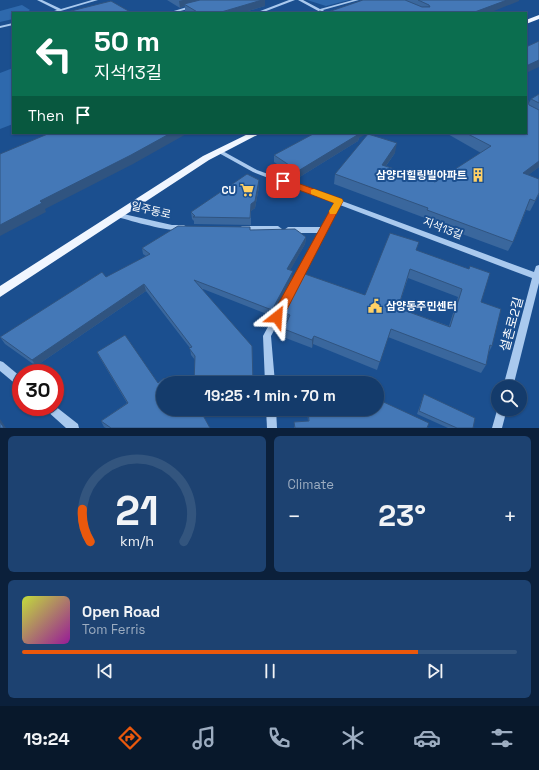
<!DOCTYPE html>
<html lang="en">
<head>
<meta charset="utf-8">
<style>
  :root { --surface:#143b6b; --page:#1d4271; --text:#f1f3f6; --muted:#9dadc1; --line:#33557e; --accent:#ea580c }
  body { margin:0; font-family:"Space Grotesk","Noto Sans KR",sans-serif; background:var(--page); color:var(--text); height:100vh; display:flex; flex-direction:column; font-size:15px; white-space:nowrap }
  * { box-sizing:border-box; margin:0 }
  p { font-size:13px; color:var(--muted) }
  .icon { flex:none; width:22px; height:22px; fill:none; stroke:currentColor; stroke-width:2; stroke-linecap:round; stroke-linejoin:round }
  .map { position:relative; height:428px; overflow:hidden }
  .panel { display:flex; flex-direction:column; gap:8px; padding:8px; background:#0b203b; flex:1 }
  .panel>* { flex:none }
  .hud { position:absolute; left:12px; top:12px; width:515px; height:122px; border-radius:0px; box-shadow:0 1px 3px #0004,0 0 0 1px var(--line); background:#0b6e4f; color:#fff; overflow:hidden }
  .tools { position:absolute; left:491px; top:380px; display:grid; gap:8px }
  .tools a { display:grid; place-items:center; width:36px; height:36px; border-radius:50%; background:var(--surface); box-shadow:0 1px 3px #0004,0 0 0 1px var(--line); font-size:20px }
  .speed { position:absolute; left:12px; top:364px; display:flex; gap:8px; font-size:20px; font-weight:700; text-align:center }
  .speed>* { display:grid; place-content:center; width:52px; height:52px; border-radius:50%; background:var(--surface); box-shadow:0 1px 3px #0004,0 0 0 1px var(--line); line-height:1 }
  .speed .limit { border:6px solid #d22; background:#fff; color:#111 }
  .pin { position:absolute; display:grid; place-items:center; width:34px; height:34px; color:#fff; margin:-17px; border-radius:8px; box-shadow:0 2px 6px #0006 }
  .me { position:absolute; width:44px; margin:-22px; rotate:28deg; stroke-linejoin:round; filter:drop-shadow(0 0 3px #0008) }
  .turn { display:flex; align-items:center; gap:14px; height:84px; padding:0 16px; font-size:18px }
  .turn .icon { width:52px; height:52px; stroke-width:2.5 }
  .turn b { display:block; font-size:28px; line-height:34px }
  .then { display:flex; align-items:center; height:38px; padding:0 16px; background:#0003; gap:8px; font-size:15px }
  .big { font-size:30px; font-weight:800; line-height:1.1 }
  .panel .tile { flex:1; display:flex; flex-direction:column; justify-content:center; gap:6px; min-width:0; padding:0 14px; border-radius:6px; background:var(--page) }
  .panel .dial { align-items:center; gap:0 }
  .dial svg { height:104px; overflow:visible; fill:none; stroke:var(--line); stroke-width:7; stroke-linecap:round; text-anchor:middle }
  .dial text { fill:var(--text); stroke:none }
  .song { display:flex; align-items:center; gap:12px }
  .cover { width:48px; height:48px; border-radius:6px; background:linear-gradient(135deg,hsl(70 70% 55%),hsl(300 70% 35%)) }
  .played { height:4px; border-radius:2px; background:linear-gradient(90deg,var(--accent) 80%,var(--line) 80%) }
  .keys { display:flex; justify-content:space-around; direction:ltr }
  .heat { display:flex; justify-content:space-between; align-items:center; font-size:22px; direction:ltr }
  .panel .tiles { flex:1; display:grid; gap:8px; grid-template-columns:1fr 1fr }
  .tile:last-child { grid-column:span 2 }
  .trip { position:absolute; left:156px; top:376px; width:228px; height:40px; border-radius:20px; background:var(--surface); box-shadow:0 1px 3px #0004,0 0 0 1px var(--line); font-weight:800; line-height:40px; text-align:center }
  .dock { display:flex; height:64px; justify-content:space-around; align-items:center; background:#08182b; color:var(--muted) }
  .dock .icon { width:28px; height:28px }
  .dock .active { color:var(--accent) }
  .dock b { font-size:18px; color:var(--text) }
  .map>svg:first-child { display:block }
</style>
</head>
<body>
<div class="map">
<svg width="539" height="428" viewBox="0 0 539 428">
  <rect width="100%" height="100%" fill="#1b4f8f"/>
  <g fill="#2e69ad">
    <polygon points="307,0 349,0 326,6"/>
    <polygon points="22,5 30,10 26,13 13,13 13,19 0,22 0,11"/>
    <polygon points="13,68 13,124 0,129 0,73"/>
  </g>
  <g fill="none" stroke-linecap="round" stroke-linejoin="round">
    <g fill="#a9c9ee" fill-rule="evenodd">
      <polygon points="37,0 42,0 61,9 92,0 98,0 54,13 48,13 57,10"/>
      <polygon points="289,0 295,0 261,13 255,13"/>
      <polygon points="298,0 303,0 320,9 353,0 359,0 323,10 325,12 324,13 322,13"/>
      <polygon points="194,5 196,6 195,7 173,13 167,13"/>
      <polygon points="13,23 13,25 0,28 0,26"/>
      <polygon points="219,149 257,170 337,199 341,199 342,201 534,272 536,266 539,265 539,283 513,387 503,387 532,278 340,205 271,336 275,383 265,383 263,336 318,233 288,233 284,230 288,227 321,227 334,203 253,172 217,152 216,151 217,150"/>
      <path d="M 117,213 L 119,213 L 172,225 L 184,225 L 188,228 C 180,236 129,220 117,217 L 115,215 Z"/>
      <polygon points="242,226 278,226 282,229 278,232 242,232 238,229"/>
      <polygon points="0,361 3,362 21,377 21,387 18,386 0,371"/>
      <polygon points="55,406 78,424 79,428 66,428 46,410 44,407 55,407"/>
      <polygon points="498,407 498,409 507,409 502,428 492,428"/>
      <polygon points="266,409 276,409 277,428 267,428"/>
    </g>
    <g fill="#f0f6ff" fill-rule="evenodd">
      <polygon points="539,15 539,19 526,24 526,20"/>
      <polygon points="250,133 261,133 209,160 0,297 0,286 203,156"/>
    </g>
  </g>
  <g fill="#3a679d" fill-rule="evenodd">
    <polygon points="167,0 265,0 265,6 241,13 188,13 185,11 185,6 180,8"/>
    <polygon points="363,0 519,0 519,1 325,13"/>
    <polygon points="539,94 539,167 528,175 539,194 530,211 526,210 513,242 508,251 424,220 425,218 334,184 335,174 395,153 386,166 435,182 481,153 446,133 526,133 529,103 531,99"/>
    <polygon points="359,138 358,141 298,178 274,162 274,155"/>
    <polygon points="259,187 255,208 251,211 251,225 194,224 194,221 192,219 191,212"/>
    <polygon points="250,230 306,237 305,244 290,270 292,278 272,316 203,289 195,360 191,355 190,348 146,291 36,366 5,344 0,337 146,256 143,254 142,248"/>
    <path d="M 417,250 L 481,302 L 492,346 L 488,354 L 486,365 L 481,373 L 388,337 L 377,370 L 313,344 L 312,348 L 283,337 L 284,329 L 287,322 L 281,320 L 281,312 L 365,295 ZM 408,278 L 458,297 L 449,326 L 398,308 Z"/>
    <polygon points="97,352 158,383 192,417 192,409 249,409 249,413 203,416 210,428 106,428 104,427 101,421 127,403 100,358"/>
    <polygon points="330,376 350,383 329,383"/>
    <polygon points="424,394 473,428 448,428 417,414"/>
    <polygon points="307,409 377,409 427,428 294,428 294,422 308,421"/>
  </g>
  <g fill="#305480">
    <polygon points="183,0 207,0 184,4 185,6 180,8 179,1"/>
    <polygon points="262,0 265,0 265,6 241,13 218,13"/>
    <polygon points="507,0 519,0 519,1 489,13 472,13"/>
    <polygon points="539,60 539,67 526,73 526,66"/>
    <polygon points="171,133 188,133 133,164 45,209 46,212 0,236 0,225 40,201"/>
    <polygon points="356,133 368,133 359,138 358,141 298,178 298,171"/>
    <polygon points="397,143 395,153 380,174 382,165"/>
    <polygon points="539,161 539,167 518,183 523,173"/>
    <polygon points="259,180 259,187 255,208 251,211 251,225 251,204"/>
    <polygon points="306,237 305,244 287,276 287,269"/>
    <polygon points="293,271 292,278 272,316 272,310"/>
    <polygon points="144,284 146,291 36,366 32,360"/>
    <polygon points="314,336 313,344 312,348 312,340"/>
    <polygon points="0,419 6,428 4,428 0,422"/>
  </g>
  <g fill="#4478b7" stroke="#305480" fill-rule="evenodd">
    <polygon points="200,0 262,0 218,13 199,13 184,4"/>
    <polygon points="363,0 405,0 422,7 430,7 429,5 418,0 507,0 472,13 325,13"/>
    <polygon points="111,1 132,13 63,13"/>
    <polygon points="320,11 324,13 315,13"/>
    <polygon points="539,41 539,60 526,66 526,47"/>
    <polygon points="539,94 539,103 531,99"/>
    <polygon points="528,100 529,105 539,110 539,161 523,173 539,179 539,193 535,201 530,199 513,242 427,210 428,208 335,174 368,134 397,143 382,165 435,182 491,146 466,133 526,133 526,101"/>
    <polygon points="50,133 171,133 131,155 40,201 42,203 0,225 0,154"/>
    <polygon points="315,133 357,133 359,134 298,171 274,155"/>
    <polygon points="247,174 259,180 255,201 251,204 250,218 193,217 195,216 191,212"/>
    <polygon points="178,226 250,227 250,230 295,229 306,237 287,269 293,271 272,310 194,280 252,346 253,383 194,383 195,356 189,348 192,347 144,284 32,360 0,337 102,272 106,277 150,254 142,248"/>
    <path d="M 390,233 L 419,242 L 416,250 L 469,269 L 470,266 L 490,273 L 481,302 L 501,309 L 492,346 L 490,345 L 486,365 L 391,329 L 380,362 L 314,336 L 312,340 L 284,329 L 290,315 L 281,312 L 302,273 L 365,295 ZM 410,269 L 462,289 L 450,327 L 398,308 Z"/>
    <polygon points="125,335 158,383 164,378 167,383 163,383 163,409 186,409 192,417 192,409 218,409 200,410 210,428 111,428 101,421 128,403 97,352"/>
    <polygon points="330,376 349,376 350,383 331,383"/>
    <polygon points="424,394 475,418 473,428 457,428 419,411"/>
    <polygon points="377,399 429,423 427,428 295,428 294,422 309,421 308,409 377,409"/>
    <polygon points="0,422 4,428 0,428"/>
  </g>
  <polygon fill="#ea580c" stroke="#983908" points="280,179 286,179 342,199 343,201 281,321 273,321 271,317 334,203 280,183"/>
  <polygon fill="#f59e0b" points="314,189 342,199 343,201 336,214 330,214 329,211 334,203 311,194 311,190"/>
  <defs>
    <symbol id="building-bare" viewBox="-9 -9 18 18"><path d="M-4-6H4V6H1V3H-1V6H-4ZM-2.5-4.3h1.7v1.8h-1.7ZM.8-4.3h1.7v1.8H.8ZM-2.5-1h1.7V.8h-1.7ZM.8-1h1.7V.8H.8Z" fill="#ffd166" stroke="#1b4f8f" stroke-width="2.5" paint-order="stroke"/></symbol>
    <symbol id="supermarket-bare" viewBox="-9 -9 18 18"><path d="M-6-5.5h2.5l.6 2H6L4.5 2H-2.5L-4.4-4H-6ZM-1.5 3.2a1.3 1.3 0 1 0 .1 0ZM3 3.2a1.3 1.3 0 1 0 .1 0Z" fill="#ffd166" stroke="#1b4f8f" stroke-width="2.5" paint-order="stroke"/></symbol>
    <symbol id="civic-bare" viewBox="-9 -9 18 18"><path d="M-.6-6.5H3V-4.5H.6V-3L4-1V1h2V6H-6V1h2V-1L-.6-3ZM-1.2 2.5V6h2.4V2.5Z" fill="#ffd166" stroke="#1b4f8f" stroke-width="2.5" paint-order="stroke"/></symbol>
  </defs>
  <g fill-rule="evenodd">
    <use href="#building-bare" x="468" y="165" width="20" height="20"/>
    <use href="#supermarket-bare" x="237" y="180" width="20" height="20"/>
    <use href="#civic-bare" x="365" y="296" width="20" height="20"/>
  </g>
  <g text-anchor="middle" stroke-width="4" stroke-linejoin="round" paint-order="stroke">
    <g font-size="11" font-weight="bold" fill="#fff" stroke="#1b4f8f" text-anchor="end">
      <text x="467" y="179">삼양더힐링빌아파트</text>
      <text x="236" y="194">CU</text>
      <text x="386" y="310" text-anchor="start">삼양동주민센터</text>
    </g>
    <g font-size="11" fill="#fff" stroke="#1b4f8f">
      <text transform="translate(151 210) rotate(13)" y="4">일주동로</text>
      <text transform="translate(443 228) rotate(21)" y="4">지석13길</text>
    </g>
    <g font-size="13" fill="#fff" stroke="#1b4f8f">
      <text transform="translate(511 324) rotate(-75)" y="5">설촌로2길</text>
    </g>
  </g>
</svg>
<div class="tools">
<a><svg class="icon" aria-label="search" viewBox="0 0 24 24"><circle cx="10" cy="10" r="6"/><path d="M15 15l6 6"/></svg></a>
</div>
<div class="speed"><div class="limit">30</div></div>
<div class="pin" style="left:283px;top:181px;background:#d93025"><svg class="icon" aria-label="arrive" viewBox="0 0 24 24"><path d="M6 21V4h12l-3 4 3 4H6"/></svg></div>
<svg class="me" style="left:277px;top:317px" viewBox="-20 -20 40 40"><path d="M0-17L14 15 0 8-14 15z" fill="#ea580c" stroke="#fff" stroke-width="4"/></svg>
<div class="trip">19:25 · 1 min · 70 m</div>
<div class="hud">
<div class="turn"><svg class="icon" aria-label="left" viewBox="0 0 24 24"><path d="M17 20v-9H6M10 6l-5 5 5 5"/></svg><div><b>50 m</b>지석13길</div></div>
<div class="then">Then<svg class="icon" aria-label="arrive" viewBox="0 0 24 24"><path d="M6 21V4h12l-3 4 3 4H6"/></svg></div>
</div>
</div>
<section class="panel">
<div class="tiles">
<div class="tile dial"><svg viewBox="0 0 100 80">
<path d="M14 69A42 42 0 1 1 86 69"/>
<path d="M14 69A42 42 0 0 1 8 44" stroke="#ea580c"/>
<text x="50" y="56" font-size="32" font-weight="700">21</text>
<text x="50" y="72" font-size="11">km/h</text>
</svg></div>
<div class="tile"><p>Climate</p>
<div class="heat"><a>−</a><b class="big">23°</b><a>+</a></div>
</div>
<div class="tile">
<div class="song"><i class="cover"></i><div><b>Open Road</b><p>Tom Ferris</p></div></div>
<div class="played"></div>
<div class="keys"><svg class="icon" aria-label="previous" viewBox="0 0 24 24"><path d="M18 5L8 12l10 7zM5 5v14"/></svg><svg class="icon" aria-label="pause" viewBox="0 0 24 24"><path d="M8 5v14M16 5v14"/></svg><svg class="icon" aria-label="next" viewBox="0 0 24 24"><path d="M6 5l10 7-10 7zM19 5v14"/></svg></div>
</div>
</div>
</section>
<nav class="dock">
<b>19:24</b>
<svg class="icon active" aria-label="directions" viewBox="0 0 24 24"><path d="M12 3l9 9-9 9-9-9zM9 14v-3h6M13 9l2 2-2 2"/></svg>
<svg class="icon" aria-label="music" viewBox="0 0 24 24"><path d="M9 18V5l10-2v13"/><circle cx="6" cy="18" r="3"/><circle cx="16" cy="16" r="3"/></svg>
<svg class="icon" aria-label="phone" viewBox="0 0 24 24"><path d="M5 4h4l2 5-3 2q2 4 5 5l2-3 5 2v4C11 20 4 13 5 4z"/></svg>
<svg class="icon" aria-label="climate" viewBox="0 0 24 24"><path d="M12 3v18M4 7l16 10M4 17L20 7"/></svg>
<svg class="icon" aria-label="car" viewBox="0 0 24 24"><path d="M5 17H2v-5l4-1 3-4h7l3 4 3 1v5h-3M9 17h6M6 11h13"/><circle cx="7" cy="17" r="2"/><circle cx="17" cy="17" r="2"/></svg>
<svg class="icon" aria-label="filters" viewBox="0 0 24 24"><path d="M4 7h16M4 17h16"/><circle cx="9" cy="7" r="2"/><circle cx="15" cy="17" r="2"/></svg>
</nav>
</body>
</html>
